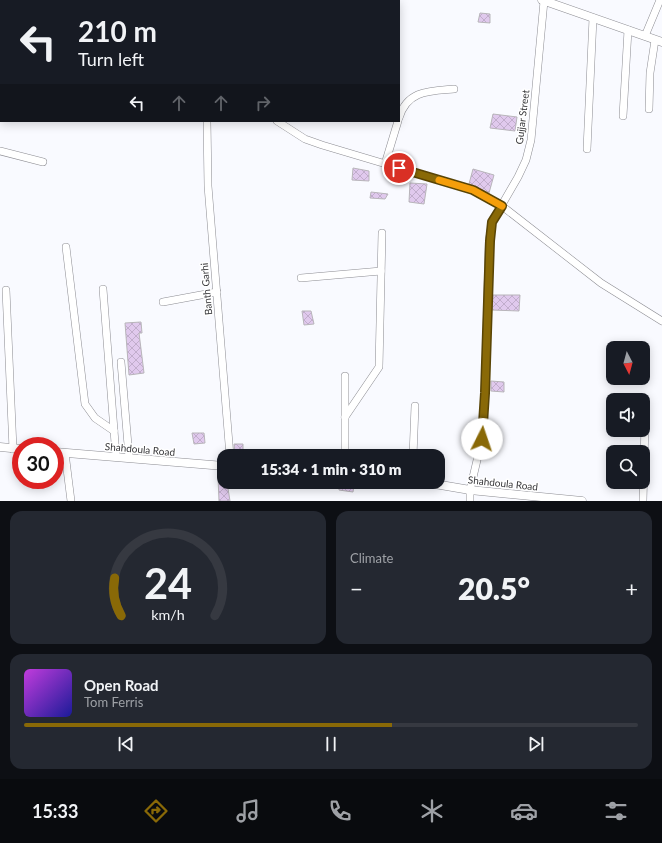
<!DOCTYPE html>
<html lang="en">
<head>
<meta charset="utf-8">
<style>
  :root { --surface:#171b24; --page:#242831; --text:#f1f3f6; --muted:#9ea1a6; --line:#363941; --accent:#896907 }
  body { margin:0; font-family:Lato,sans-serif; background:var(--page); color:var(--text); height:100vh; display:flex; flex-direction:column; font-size:15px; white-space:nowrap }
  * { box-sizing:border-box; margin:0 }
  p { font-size:13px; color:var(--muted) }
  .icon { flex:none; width:22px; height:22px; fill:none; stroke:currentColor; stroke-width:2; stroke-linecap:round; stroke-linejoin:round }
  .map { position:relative; height:501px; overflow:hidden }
  .sheet { display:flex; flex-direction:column; gap:10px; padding:10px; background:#0d0f14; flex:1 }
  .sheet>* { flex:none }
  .guide { position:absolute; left:0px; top:0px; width:400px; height:122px; box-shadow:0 2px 10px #0003; background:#171b24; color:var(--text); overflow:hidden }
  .needle { width:26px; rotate:174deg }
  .controls { position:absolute; left:606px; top:341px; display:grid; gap:8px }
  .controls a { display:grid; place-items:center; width:44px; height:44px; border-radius:8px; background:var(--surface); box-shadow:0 2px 10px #0003; font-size:20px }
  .speed { position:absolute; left:12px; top:437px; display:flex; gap:8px; font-size:20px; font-weight:700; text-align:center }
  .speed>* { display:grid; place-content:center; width:52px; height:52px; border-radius:50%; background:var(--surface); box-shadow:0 2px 10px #0003; line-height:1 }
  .speed .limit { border:6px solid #d22; background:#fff; color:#111 }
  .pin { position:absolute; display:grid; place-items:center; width:34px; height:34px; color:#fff; margin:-17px; border:2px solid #fff; border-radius:50%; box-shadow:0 1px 4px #0007 }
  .me { position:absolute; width:44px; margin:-22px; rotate:4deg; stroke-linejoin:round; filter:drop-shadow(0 0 3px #0008) }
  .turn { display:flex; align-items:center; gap:14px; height:84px; padding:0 12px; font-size:18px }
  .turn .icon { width:52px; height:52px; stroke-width:2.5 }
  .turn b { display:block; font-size:28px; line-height:34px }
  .lanes { display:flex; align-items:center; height:38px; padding:0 12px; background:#0003; justify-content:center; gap:20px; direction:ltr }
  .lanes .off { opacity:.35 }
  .big { font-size:30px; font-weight:800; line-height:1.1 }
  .sheet .tile { flex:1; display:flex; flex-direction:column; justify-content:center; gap:6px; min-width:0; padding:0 14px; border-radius:12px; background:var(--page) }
  .sheet .dial { align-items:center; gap:0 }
  .dial svg { height:104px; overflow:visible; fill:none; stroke:var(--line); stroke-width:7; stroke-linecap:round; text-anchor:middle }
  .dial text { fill:var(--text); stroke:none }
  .song { display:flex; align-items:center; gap:12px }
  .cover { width:48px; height:48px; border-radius:6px; background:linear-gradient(135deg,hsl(290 70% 55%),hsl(240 70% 35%)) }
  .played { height:4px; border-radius:2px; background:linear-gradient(90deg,var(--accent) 60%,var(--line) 60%) }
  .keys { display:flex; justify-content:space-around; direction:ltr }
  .heat { display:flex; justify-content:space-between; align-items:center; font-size:22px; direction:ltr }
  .sheet .tiles { flex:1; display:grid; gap:10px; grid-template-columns:1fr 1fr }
  .tile:last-child { grid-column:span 2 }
  .trip { position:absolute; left:217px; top:449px; width:228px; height:40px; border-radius:12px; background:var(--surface); box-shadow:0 2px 10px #0003; font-weight:800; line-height:40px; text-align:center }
  .tab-bar { display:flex; height:64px; justify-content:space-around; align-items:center; background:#090b0e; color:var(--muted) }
  .tab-bar .icon { width:28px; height:28px }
  .tab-bar .on { color:var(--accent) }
  .tab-bar b { font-size:18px; color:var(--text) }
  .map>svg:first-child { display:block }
</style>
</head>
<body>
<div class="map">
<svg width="662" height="501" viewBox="0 0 662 501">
  <defs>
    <pattern id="building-cross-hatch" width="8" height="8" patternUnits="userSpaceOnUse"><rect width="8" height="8" fill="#e0c9ed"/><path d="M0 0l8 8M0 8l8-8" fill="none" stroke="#c1adcc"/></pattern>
  </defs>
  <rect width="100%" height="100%" fill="#f9faff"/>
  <g fill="url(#building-cross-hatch)" stroke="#b8b5ba">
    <polygon points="480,13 490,14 490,23 478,22"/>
    <polygon points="493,114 517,117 515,131 490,128"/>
    <polygon points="353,168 369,171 369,181 352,180"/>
    <polygon points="473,169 494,175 489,193 469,184"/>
    <polygon points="410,183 427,184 424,204 409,202"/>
    <polygon points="371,192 388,194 385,199 370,198"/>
    <polygon points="493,295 520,295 519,311 492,310"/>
    <polygon points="302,311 311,311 314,324 304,325"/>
    <polygon points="141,322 142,333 139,333 144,373 129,375 125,323"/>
    <polygon points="491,381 504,382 504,392 491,391"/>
    <polygon points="192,433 204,433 205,443 194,444"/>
    <polygon points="234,444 243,444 243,456 235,456"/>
    <polygon points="218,477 224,477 224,482 227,482 230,501 219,501"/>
    <polygon points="339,484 354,485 353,492 339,490"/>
  </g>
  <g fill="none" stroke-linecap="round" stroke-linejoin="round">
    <defs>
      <g id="minor">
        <polyline points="12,0 14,1"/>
        <polyline points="273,0 273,1"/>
        <polyline points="57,1 57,0"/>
        <polyline points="91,1 91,0"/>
        <polyline points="218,1 218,0"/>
        <polyline points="342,1 342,0"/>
        <polyline points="0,36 1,36"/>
        <polyline points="645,36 660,0"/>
        <polyline points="0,90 1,90"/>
        <polyline points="649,109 650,73 655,40"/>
        <polyline points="623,116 628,30"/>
        <path d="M 399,118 C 407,90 430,91 454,89"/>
        <polyline points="207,121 208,186 230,456"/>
        <polyline points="277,121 305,139 322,145 473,190 502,206 601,283 662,321"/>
        <polyline points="587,149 593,18"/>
        <polyline points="0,151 43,162"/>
        <polyline points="385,164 398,121"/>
        <polyline points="66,247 85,404 95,418 114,431"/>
        <polyline points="301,278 381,271"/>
        <polyline points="103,289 116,456"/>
        <polyline points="6,290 13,449"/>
        <polyline points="163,302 217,292"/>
        <polyline points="121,362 129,457"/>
        <polyline points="345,417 379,367 382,233"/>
        <polyline points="65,453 71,501"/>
        <polyline points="345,456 345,376"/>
        <polyline points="413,456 415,406"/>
        <polyline points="470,501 470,490 482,439 485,393 489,241 492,222 518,177 526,160 531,140 544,1"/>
        <polyline points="643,501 645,422"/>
      </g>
      <g id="tertiary">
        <polyline points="542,0 662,42"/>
        <polyline points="0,447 21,449"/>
        <polyline points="55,452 224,466"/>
        <polyline points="423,482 470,490 582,501"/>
      </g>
    </defs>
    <use href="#minor" stroke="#8c8c92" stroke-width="8"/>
    <use href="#tertiary" stroke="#8c8c92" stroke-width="9"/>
    <use href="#minor" stroke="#fff" stroke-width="7"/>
    <use href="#tertiary" stroke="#fff" stroke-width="8"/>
  </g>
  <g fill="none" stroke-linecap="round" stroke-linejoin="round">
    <defs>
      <polyline id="route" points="399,168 473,190 502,206 492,222 490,241 485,393 482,439"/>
    </defs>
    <use href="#route" stroke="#594405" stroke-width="10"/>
    <use href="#route" stroke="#896907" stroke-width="7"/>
    <polyline stroke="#f59e0b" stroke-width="7" points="439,180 473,190 502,206"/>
  </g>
  <g text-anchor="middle" stroke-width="3" stroke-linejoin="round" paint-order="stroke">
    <g font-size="10" fill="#353538" stroke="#fff">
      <text transform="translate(522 117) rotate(-83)" y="4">Gujjar Street</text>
      <text transform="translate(206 289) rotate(-95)" y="4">Banth Garhi</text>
      <text transform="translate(140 449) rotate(5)" y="4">Shahdoula Road</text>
      <text transform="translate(503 483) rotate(6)" y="4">Shahdoula Road</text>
    </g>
  </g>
</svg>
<div class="controls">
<a><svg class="needle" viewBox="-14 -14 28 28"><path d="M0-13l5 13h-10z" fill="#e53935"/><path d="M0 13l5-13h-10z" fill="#9ea1a6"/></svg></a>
<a><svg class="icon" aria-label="sound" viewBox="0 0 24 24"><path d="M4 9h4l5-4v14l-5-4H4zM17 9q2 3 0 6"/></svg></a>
<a><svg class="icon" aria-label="search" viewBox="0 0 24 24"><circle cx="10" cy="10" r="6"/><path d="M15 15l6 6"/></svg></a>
</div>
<div class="speed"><div class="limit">30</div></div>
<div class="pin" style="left:399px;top:168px;background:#d93025"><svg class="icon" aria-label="arrive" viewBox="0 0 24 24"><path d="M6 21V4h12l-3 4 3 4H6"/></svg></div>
<svg class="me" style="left:482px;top:439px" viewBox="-20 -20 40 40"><circle r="19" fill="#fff"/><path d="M0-13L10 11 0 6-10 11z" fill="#896907"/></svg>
<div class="trip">15:34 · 1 min · 310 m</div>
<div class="guide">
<div class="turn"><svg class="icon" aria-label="left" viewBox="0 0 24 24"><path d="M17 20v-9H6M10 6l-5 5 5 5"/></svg><div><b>210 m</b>Turn left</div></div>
<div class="lanes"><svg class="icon" aria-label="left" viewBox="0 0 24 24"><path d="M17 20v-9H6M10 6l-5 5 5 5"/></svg><svg class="icon off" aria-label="ahead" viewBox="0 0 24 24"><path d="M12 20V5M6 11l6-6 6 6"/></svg><svg class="icon off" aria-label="ahead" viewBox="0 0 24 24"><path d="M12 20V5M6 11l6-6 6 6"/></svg><svg class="icon off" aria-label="right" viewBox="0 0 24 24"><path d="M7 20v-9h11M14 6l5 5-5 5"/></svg></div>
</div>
</div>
<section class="sheet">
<div class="tiles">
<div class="tile dial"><svg viewBox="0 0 100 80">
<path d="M14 69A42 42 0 1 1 86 69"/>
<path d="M14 69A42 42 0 0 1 9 40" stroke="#896907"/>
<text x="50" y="56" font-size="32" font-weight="700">24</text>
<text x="50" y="72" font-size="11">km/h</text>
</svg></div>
<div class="tile"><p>Climate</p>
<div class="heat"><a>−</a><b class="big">20.5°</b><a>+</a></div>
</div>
<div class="tile">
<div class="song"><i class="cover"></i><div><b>Open Road</b><p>Tom Ferris</p></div></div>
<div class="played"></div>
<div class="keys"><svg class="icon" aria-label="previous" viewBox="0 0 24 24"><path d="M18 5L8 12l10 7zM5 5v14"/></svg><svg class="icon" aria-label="pause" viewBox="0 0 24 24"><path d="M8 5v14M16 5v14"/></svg><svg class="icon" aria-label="next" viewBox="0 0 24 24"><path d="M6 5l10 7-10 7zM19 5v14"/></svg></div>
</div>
</div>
</section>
<nav class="tab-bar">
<b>15:33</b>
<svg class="icon on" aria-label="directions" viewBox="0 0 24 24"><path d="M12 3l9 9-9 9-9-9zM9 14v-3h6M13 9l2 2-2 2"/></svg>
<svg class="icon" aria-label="music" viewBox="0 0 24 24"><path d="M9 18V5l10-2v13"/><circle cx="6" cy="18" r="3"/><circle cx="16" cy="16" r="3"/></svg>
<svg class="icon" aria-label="phone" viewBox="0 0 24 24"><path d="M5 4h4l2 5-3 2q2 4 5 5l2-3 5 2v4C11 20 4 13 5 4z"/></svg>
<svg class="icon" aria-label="climate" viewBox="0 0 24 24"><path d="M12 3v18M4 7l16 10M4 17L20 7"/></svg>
<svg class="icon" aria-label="car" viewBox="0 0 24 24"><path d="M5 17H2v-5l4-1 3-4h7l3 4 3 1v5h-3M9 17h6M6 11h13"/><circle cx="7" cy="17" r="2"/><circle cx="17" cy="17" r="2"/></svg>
<svg class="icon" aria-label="filters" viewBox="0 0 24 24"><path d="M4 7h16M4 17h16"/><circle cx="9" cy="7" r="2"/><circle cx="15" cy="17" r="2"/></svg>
</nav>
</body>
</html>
